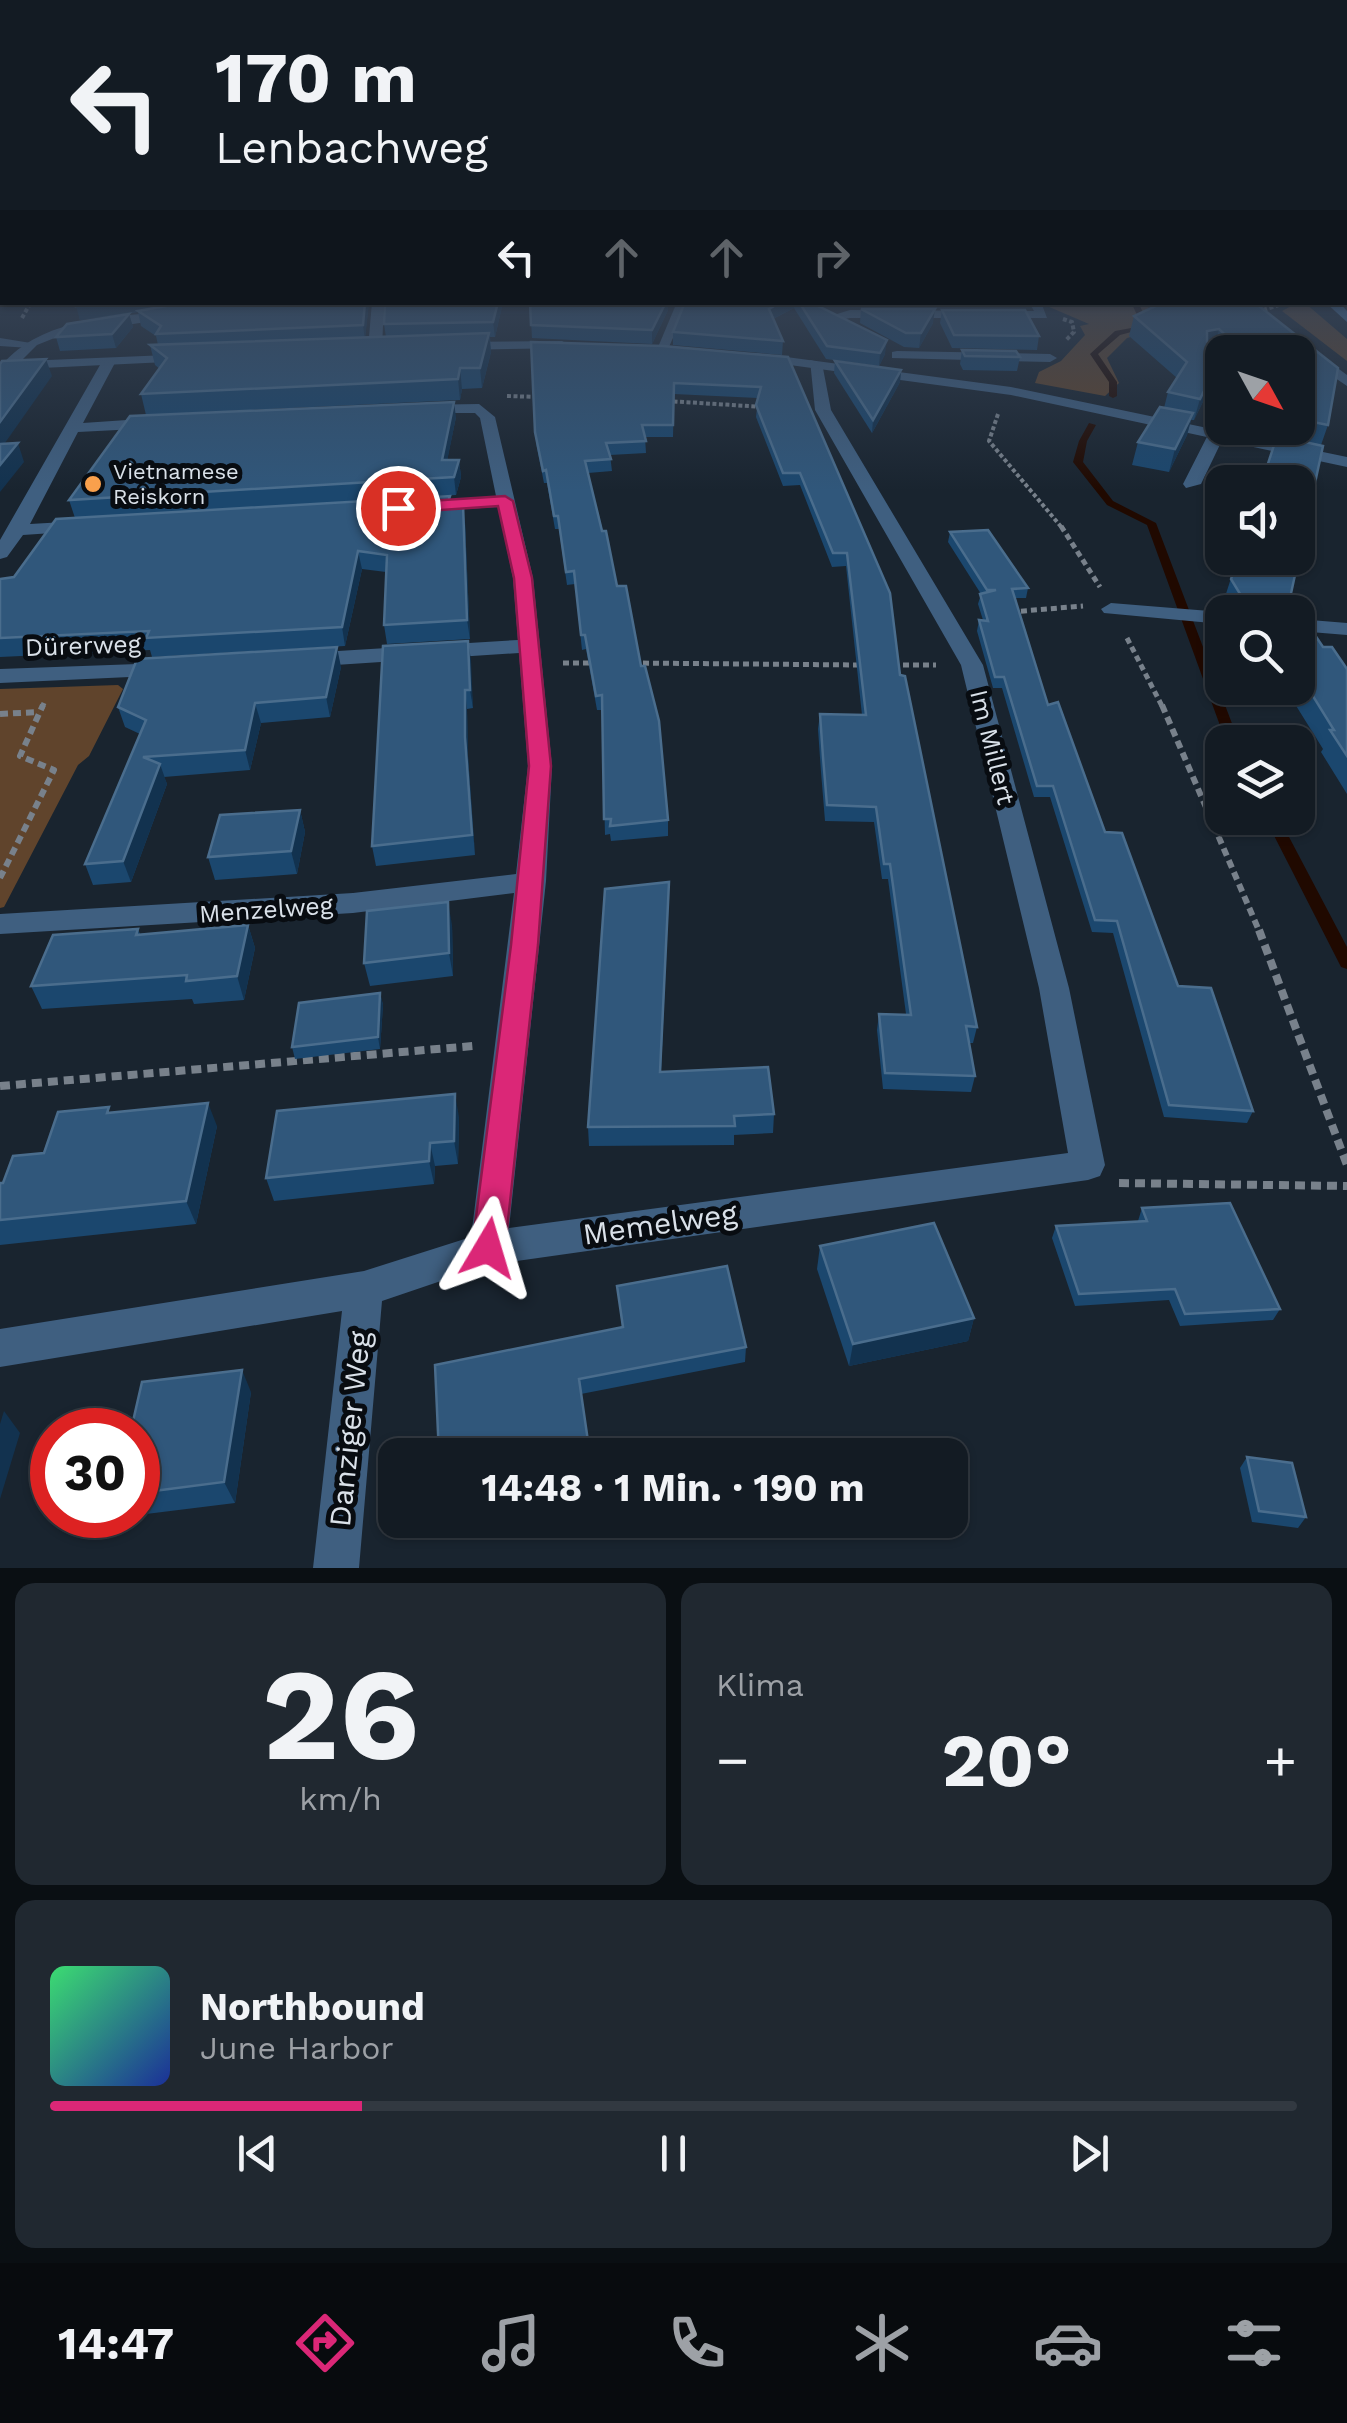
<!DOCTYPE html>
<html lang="de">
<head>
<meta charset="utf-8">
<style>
  :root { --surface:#131b23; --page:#202830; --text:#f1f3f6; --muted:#9da1a6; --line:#323941; --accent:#db2777 }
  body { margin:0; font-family:"Work Sans",sans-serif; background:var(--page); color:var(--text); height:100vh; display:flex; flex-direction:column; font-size:38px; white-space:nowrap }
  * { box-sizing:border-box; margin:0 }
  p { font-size:32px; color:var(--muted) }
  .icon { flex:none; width:55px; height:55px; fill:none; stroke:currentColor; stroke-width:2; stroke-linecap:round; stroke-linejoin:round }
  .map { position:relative; height:1568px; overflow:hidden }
  .drawer { display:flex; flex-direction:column; gap:15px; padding:15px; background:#0a0f13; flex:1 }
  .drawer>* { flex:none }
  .guide { position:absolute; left:0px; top:0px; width:1348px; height:305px; box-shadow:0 2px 8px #0004,0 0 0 2px var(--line); background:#131b23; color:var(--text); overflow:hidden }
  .needle { width:65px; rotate:130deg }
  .buttons { position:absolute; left:1205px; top:335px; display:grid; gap:20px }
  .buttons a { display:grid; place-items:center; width:110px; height:110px; border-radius:20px; background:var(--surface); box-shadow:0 2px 8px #0004,0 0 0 2px var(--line); font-size:50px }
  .speed { position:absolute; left:30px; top:1408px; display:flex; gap:20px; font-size:50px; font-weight:700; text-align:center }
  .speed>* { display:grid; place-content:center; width:130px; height:130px; border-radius:50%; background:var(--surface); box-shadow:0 2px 8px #0004,0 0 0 2px var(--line); line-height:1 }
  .speed .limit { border:15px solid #d22; background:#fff; color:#111 }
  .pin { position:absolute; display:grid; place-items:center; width:85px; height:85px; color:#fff; margin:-42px; border:5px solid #fff; border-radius:50%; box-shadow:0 2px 10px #0007 }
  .me { position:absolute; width:110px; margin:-55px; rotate:7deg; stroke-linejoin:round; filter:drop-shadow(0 0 8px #0008) }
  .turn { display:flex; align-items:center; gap:35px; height:210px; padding:0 50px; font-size:45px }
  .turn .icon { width:130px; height:130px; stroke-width:2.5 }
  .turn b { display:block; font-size:70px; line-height:85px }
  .lanes { display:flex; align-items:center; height:95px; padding:0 50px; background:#0003; justify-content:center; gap:50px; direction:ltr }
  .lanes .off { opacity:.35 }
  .big { font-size:75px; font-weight:700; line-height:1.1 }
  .drawer .tile { flex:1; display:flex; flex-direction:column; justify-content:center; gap:15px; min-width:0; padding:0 35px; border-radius:20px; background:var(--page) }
  .drawer .dial { align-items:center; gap:0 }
  .dial b { font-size:130px; line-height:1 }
  .song { display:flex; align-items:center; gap:30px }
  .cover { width:120px; height:120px; border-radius:15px; background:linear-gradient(135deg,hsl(140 70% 55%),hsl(230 70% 35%)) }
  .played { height:10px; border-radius:5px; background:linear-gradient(90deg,var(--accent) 25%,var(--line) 25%) }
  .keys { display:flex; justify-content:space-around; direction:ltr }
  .heat { display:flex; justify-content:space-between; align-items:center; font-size:55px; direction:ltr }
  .drawer .tiles { flex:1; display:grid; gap:15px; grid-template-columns:1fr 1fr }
  .tile:last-child { grid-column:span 2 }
  .trip { position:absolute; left:378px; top:1438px; width:590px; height:100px; border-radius:20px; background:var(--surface); box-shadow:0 2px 8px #0004,0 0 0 2px var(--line); font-weight:700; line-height:100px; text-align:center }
  .menu { display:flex; height:160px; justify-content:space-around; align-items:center; background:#080b0e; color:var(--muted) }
  .menu .icon { width:70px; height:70px }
  .menu .current { color:var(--accent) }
  .menu b { font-size:45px; color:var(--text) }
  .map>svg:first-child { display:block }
</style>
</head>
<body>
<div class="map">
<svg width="1347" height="1568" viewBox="0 0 1347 1568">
  <rect width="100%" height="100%" fill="#19242f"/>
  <g fill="#60442c">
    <polygon points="1040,303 1154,303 1147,309 1153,331 1127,338 1107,358 1119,383 1105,396 1035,383 1039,372 1061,361 1085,335 1080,326 1089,324"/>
    <polygon points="1297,303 1305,303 1347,339 1347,361 1282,311"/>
    <polygon points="118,685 123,689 89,756 78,765 4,907 0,908 0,689"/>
  </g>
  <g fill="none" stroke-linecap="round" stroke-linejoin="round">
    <g fill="#200900" fill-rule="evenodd">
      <polygon points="1131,302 1138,302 1150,327 1120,335 1098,354 1117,382 1117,396 1113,398 1109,396 1109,382 1090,354 1115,331 1142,326"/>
      <polygon points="1089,423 1096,425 1087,441 1083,462 1113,501 1156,523 1239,742 1226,742 1147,525 1107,505 1073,462 1079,441"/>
      <polygon points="1265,818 1279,818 1347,947 1347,969 1341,967 1339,963"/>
    </g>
    <g stroke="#78818b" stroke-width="4" stroke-dasharray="4 2.5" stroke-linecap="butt">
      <polyline points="1257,312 1288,302"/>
      <polyline points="22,318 31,302"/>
      <polyline points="1063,319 1072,322 1074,332 1065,341"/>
      <polyline points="507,396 539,397"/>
      <polyline points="667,401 764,407"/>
      <polyline points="998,414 989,441 1063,529"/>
    </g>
    <g stroke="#78818b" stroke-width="5" stroke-dasharray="6 4" stroke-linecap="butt">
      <polyline points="1061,526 1100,587"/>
      <polyline points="1011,612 1083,606"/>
      <polyline points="1127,638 1163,708"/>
      <polyline points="563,663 596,663"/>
      <polyline points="633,663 861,665"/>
      <polyline points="893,665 936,665"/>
      <polyline points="42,708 44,703"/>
    </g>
    <g stroke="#78818b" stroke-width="6" stroke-dasharray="8 5" stroke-linecap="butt">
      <polyline points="1162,705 1260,933"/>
      <polyline points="0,714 39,712"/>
      <polyline points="0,878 54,770 20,756 43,705"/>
    </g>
    <g stroke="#78818b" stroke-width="8" stroke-dasharray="10 6" stroke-linecap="butt">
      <polyline points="1259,930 1347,1165"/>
      <polyline points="0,1086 473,1046"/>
      <polyline points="1119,1183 1347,1186"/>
    </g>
    <g fill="#3f5f80" fill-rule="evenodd">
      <polygon points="0,338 37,344 30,348 0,346"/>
      <polygon points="1111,603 1222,612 1225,612 1222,624 1104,613 1101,609"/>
      <polygon points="1298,619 1347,623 1347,635 1298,631"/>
    </g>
    <g fill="#3f5f80" fill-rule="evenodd">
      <polygon points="372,302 384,302 382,349 375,353 368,349"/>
      <polygon points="677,302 689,302 668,349 656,352"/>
      <polygon points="1029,302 1041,302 1047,318 850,318 830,322 824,318 850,310 1034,311"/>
      <path d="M 173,310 L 178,311 L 178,317 L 62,335 L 37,345 L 13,369 L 1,366 C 44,316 111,319 173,310 Z"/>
      <polygon points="897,351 1050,354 1057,358 1050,362 892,358 892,352"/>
      <polygon points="1306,352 1316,352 1347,375 1347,386 1306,358"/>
      <polygon points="104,358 116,361 83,423 156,418 164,423 156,428 78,432 30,524 82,521 91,526 82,531 23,535 7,557 0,559 0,540"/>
      <polygon points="810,360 822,363 831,410 983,665 1069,988 1105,1165 1100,1176 1088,1180 488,1265 382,1301 359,1568 313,1568 342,1311 0,1367 0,1329 364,1271 471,1237 514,893 353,913 0,934 0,914 353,893 516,874 528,766 519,653 305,667 294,660 305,653 518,640 513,578 498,507 417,512 408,507 417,502 496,496 480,418 475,413 421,413 416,411 416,405 479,404 495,417 533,578 552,766 546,881 509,1228 1068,1153 1039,988 961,665 815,410"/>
      <polygon points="1222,418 1222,428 1228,428 1201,484 1186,488 1183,484 1214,423"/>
      <polygon points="165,663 173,665 176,670 173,675 0,683 0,669"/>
    </g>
    <g fill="#3f5f80" fill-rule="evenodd">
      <polygon points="562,341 569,345 567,348 457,350 450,346 457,342"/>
      <polygon points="757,353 1011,387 1347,457 1347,467 1011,395 752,360 752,354"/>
      <polygon points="192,354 194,357 187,361 0,370 0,362"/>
    </g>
    <polygon fill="#4c80b6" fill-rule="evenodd" points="1325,302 1339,302 1347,311 1347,322"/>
  </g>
  <g fill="#1b476e">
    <polygon points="76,302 369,302 365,337 386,337 384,324 503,302 495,337 490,337 491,352 482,388 462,389 460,400 146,415 141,394 160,369 155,365 150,345 158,345 156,336 141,326 138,312 80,320"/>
    <polygon points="530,302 668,310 652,344 532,338"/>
    <polygon points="772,302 810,302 885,354 879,366 826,359 794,308 773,319 783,341 782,355 673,345 673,332"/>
    <polygon points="811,302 1013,302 1013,307 834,307"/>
    <polygon points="1195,302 1254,302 1338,368 1328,425 1321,445 1290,598 1323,647 1347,669 1347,794 1321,752 1323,749 1285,688 1298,688 1298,612 1232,612 1224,600 1279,428 1298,428 1298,352 1222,352 1222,367 1220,377 1215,377 1194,420 1191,420 1187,435 1169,472 1132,465 1138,442 1164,408 1168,392 1177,378 1129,336 1134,316 1195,304"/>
    <polygon points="861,309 933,323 919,348 904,347 860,323"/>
    <polygon points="942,310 1039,336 1037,350 952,348 940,323"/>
    <polygon points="129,314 133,327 116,348 60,351 56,337"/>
    <polygon points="531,342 788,357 900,675 977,1027 973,1043 969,1043 975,1076 971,1092 883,1089 877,1030 879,1014 906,1014 888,879 882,879 874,822 825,821 821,772 818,729 820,714 862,715 846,566 832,567 800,485 783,486 756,417 758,398 674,394 673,437 645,437 646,453 610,455 612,471 588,473 617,586 668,820 668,836 611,841 610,834 605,835 602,710 597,710 586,649 582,650 575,584 567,585 559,529 555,529 547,483 544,483 536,443"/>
    <polygon points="962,350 1020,357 1017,371 963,370 960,364"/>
    <polygon points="835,361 901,370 900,382 872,433 834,373"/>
    <polygon points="456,417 447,460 459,460 461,477 456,495 75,518 69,500"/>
    <polygon points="450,496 451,505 465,522 470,639 387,644 384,625 386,572 362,569 345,646 152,657 150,650 0,657 0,579"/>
    <polygon points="950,532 1028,588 1026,598 1015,598 1048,705 1105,832 1178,986 1253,1111 1247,1123 1164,1117 1113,933 1092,932 1050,797 1034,797 1002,688 993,688 977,631 979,620 983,620 978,604 981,594 948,542"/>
    <polygon points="468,641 473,708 467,709 468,756 475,855 376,866 372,846"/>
    <polygon points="341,667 330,717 261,723 250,770 164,777 167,784 131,882 93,885 85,864 140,734 125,727 118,707"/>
    <polygon points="300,810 305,832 297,874 215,880 208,857"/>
    <polygon points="669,882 661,1072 774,1114 773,1133 734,1135 734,1145 589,1146 588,1127"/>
    <polygon points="248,925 255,948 244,1000 194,1004 192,999 42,1009 31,986 138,929 140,934"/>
    <polygon points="452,925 453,976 370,986 364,963"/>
    <polygon points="380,993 383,1005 380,1049 295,1059 292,1047"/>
    <polygon points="112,1113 217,1126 196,1224 0,1245 0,1183 3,1183 44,1153"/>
    <polygon points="459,1117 458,1164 435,1166 434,1184 274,1201 266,1178"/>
    <polygon points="1142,1208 1280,1309 1273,1320 1180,1326 1169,1300 1075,1306 1052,1238 1056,1226 1138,1221"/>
    <polygon points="820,1246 974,1318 968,1341 849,1366 817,1269"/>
    <polygon points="617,1286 746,1347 745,1362 581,1394 439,1455 622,1327"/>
    <polygon points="251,1392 235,1503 130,1516 129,1515 138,1515 138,1430"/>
    <polygon points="1247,1457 1306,1517 1298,1528 1252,1522 1240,1468"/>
  </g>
  <g fill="#12324f">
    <polygon points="0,271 2,271 2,287 0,288"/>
    <polygon points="97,302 197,302 80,320 76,306"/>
    <polygon points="365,302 369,302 365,340 363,325"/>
    <polygon points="498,302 503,302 495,337 493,322"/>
    <polygon points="666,302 668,302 668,310 652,344 652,330"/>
    <polygon points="781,302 794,302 794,308 768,321 769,309"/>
    <polygon points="935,309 933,323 919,348 921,333"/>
    <polygon points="129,314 133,327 116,348 112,334"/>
    <polygon points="1219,329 1214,349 1201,350 1207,331"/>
    <polygon points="489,333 491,352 482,388 480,368"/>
    <polygon points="887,340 885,354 879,366 880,353"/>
    <polygon points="1221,356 1215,377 1194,420 1200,399"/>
    <polygon points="46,359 52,376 0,450 0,422"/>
    <polygon points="460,368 462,389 460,400 458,379"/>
    <polygon points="901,370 900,382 872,433 873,420"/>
    <polygon points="454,402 456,417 444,477 442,460"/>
    <polygon points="1193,413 1187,435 1169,472 1175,449"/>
    <polygon points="18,443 24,462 0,492 0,465"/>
    <polygon points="459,460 461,477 456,495 454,477"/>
    <polygon points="463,504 465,522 470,639 467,620"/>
    <polygon points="358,551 362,569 345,646 342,627"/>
    <polygon points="468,641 471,660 473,708 470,690"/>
    <polygon points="337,647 341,667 330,717 326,697"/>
    <polygon points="465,690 467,709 468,756 475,855 465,737"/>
    <polygon points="255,703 261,723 250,770 245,750"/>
    <polygon points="160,764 167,784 131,882 123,861"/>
    <polygon points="300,810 305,832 297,874 291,851"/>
    <polygon points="669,882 669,900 660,1091 660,1072"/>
    <polygon points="448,902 452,925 453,976 449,953"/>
    <polygon points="248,925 255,948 244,1000 237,976"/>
    <polygon points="380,993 383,1005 380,1049 378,1037"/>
    <polygon points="455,1094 459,1117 458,1164 454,1141"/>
    <polygon points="208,1103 217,1126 196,1224 186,1201"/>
    <polygon points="430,1143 435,1166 434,1184 429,1161"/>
    <polygon points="974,1318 968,1341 849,1366 853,1344"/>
    <polygon points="242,1370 251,1392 235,1503 224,1482"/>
    <polygon points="4,1411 20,1433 0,1499 0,1424"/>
  </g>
  <g fill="#30577b" stroke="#4a6d8d" stroke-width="2.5">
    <polygon points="76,302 97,302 76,306"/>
    <polygon points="188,302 365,302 363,325 156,334 161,326 138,311"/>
    <polygon points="385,302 498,302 493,322 384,324"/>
    <polygon points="530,302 666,302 652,330 531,325"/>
    <polygon points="685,302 781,302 769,309 783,341 673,332"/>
    <polygon points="799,302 810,302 887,340 880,353 827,346"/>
    <polygon points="1164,302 1202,304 1201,302 1254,302 1338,368 1328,425 1298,419 1298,352 1230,352 1230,339 1219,329 1207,331 1207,342 1222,354 1222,356 1221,356 1200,399 1168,392 1187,362 1134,316"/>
    <polygon points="861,309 935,309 921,333 906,333"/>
    <polygon points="942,310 1025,310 1039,336 954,335"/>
    <polygon points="129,314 112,334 56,337 67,324"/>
    <polygon points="489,333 480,368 460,368 458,379 141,394 167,358 150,345"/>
    <polygon points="531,342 663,346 788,357 890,593 900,675 905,676 977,1027 966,1026 975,1076 885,1073 879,1014 911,1015 890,864 884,864 876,807 827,805 823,757 820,714 866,715 847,553 833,553 800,473 783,473 756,405 761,387 674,383 673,425 642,425 646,441 606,443 611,459 585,461 602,531 606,531 617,586 626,586 641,666 645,666 659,721 668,820 610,826 611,819 604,819 602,695 596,696 585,635 581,635 574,571 566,572 558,516 554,516 546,470 543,471 535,432"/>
    <polygon points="962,350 1016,351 1020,357 965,356"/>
    <polygon points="46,359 0,422 0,364 2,361"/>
    <polygon points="835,361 901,370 873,420"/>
    <polygon points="454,402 442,460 459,460 454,477 69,500 130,416"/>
    <polygon points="1160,407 1193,413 1175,449 1138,442"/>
    <polygon points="1277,436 1323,446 1290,598 1323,647 1332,647 1347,669 1347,756 1330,730 1334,730 1298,672 1298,612 1251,612 1231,579 1238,558 1298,558 1298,482 1262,482"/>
    <polygon points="18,443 0,465 0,444"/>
    <polygon points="450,496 447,505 463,504 467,620 384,625 387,555 358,551 342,627 146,638 149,631 0,638 0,579 14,577 56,519"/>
    <polygon points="988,530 1028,588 1012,589 1048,705 1058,702 1105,832 1122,833 1178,986 1211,988 1253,1111 1169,1105 1117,921 1095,920 1053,786 1037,786 1004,677 995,677 979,620 988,621 980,594 996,590 987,590 950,532"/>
    <polygon points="468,641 470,690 465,690 465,737 472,835 372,846 383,646"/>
    <polygon points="337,647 326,697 255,703 245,750 143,757 160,764 123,861 85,864 146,720 118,707 137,659"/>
    <polygon points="300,810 291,851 208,857 220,815"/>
    <polygon points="669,882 660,1072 768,1067 774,1114 734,1116 735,1126 588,1127 605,889"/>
    <polygon points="448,902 449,953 364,963 367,911"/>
    <polygon points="248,925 237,976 186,981 187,975 31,986 53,935 138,929 136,935"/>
    <polygon points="380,993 378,1037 292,1047 299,1003"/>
    <polygon points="455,1094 454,1141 430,1143 429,1161 266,1178 277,1111"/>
    <polygon points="208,1103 186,1201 0,1220 0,1183 3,1183 13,1156 44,1153 58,1112 109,1107 107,1113"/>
    <polygon points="1230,1203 1280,1309 1185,1314 1175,1289 1079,1294 1056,1226 1147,1221 1142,1208"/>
    <polygon points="934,1223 974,1318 853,1344 820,1246"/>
    <polygon points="727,1266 746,1347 579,1379 590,1455 439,1455 435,1365 623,1327 617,1286"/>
    <polygon points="242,1370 224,1482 138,1493 138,1430 131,1430 142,1382"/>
    <polygon points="1247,1457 1292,1463 1306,1517 1259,1511"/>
  </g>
  <linearGradient id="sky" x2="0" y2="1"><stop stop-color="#0e141a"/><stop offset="0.55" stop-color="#384558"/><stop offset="1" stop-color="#384558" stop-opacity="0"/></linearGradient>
  <rect width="1347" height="491" fill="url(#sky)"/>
  <polygon fill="#db2777" stroke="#8e194d" stroke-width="2.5" points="505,496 513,501 532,578 551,766 538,945 505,1248 500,1259 488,1263 477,1259 472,1248 511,945 529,766 514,578 498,506 398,513 390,508 398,503"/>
  <circle fill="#f9a04c" stroke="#080c11" stroke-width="4" cx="93" cy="484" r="10"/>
  <g text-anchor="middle" stroke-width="10" stroke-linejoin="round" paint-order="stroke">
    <g font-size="22" fill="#dae1e9" stroke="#080c11" text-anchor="start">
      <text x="113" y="479">Vietnamese<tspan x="113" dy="25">Reiskorn</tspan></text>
    </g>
    <g font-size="25" fill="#dae1e9" stroke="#080c11">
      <text transform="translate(83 645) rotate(-2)" y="9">Dürerweg</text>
      <text transform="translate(993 747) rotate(76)" y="9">Im Millert</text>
      <text transform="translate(266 909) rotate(-4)" y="9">Menzelweg</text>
    </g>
    <g font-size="30" fill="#dae1e9" stroke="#080c11">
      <text transform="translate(660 1224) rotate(-8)" y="10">Memelweg</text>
      <text transform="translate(350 1429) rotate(-84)" y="10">Danziger Weg</text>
    </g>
  </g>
</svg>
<div class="buttons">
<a><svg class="needle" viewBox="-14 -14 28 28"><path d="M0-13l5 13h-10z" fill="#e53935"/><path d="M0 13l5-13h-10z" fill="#9da1a6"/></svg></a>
<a><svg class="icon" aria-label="sound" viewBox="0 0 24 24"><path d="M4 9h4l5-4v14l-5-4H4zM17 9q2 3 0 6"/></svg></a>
<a><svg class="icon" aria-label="search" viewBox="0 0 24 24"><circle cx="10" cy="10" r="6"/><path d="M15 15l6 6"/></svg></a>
<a><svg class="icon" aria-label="layers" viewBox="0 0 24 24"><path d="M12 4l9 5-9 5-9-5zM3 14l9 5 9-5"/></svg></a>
</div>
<div class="speed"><div class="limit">30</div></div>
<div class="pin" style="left:398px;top:508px;background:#d93025"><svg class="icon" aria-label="arrive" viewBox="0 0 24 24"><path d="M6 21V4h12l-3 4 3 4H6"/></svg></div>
<svg class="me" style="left:488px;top:1248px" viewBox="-20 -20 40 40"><path d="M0-17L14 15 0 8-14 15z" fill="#db2777" stroke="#fff" stroke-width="4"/></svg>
<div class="trip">14:48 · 1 Min. · 190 m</div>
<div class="guide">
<div class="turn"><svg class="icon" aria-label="left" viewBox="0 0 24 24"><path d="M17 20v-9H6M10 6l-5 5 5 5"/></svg><div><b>170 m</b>Lenbachweg</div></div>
<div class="lanes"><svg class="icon" aria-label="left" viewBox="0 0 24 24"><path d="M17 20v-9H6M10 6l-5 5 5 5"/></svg><svg class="icon off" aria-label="ahead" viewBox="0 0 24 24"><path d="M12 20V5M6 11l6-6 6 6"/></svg><svg class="icon off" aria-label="ahead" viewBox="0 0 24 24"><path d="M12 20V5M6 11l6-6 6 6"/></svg><svg class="icon off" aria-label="right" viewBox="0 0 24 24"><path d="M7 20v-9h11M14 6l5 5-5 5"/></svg></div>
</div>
</div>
<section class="drawer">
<div class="tiles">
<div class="tile dial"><b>26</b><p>km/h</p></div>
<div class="tile"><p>Klima</p>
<div class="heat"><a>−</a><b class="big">20°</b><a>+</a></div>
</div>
<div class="tile">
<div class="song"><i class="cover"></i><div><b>Northbound</b><p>June Harbor</p></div></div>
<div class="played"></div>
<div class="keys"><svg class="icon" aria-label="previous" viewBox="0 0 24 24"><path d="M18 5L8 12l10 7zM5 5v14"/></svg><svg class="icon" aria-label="pause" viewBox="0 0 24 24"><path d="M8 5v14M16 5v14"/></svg><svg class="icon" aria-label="next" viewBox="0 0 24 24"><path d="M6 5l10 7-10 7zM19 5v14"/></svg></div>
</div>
</div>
</section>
<nav class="menu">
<b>14:47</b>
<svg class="icon current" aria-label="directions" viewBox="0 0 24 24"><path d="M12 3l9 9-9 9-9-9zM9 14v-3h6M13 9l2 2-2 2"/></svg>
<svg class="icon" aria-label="music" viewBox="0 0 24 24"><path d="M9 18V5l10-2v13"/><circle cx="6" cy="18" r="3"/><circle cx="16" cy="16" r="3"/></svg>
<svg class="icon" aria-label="phone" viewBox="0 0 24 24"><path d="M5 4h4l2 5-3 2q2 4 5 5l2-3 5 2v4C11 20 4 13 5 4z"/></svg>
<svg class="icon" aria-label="climate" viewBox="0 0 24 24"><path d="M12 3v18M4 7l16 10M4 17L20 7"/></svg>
<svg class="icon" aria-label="car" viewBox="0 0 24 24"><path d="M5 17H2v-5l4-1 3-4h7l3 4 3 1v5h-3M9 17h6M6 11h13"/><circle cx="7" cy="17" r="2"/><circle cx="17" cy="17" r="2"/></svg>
<svg class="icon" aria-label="filters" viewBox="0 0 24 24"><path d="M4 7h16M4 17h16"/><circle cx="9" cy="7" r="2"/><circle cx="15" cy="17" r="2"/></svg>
</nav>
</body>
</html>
